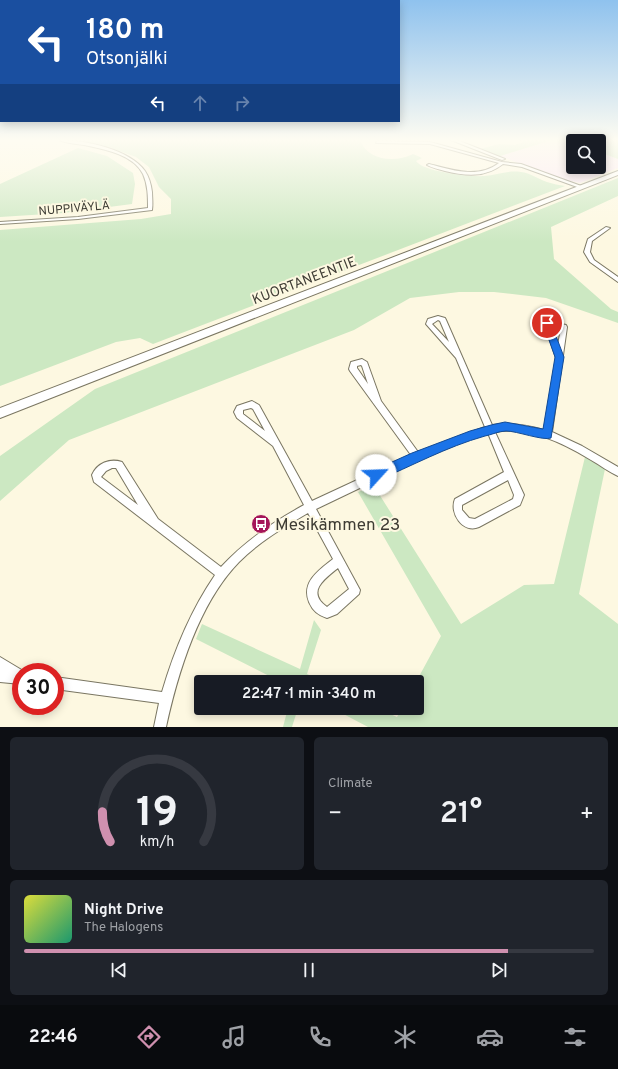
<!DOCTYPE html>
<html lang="en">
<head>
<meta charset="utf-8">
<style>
  :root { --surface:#171b24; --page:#20242c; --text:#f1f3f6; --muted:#9ea1a6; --line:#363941; --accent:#cf90af }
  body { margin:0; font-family:Overpass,sans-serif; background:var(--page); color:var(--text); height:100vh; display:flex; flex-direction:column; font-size:15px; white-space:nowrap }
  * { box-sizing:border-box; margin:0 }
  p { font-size:13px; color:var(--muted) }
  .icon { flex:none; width:22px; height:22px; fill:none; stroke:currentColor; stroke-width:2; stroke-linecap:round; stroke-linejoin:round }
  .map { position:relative; height:727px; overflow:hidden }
  .side { display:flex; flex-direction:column; gap:10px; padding:10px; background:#0d0f14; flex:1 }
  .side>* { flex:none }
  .banner { position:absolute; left:0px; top:0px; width:400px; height:122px; box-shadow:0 2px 10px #0003; background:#1a4fa0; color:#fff; overflow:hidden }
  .fabs { position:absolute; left:566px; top:134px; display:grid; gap:8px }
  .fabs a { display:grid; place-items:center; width:40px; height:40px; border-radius:4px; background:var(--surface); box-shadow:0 2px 10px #0003; font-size:20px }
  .speed { position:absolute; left:12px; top:663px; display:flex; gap:8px; font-size:20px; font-weight:700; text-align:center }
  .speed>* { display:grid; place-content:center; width:52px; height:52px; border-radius:50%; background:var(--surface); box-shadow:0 2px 10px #0003; line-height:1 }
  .speed .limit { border:6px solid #d22; background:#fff; color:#111 }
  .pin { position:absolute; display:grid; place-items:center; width:34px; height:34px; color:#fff; margin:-17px; border:2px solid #fff; border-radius:50%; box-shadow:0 1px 4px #0007 }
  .me { position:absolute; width:44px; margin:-22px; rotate:65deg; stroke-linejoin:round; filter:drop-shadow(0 0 3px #0008) }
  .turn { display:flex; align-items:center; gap:14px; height:84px; padding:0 20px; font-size:18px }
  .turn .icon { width:52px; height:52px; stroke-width:2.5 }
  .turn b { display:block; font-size:28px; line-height:34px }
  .lanes { display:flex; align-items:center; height:38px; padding:0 20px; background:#0003; justify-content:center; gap:20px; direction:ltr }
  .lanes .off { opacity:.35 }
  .big { font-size:30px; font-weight:600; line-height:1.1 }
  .side .widget { flex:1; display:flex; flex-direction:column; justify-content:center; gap:6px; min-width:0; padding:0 14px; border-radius:6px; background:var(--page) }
  .side .dial { align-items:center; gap:0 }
  .dial svg { height:104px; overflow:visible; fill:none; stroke:var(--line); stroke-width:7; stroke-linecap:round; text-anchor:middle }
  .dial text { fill:var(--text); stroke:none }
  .song { display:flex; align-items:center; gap:12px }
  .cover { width:48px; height:48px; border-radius:6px; background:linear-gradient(135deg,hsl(60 70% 55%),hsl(160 70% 35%)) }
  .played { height:4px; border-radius:2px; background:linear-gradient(90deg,var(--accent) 85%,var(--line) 85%) }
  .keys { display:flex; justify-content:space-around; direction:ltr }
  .heat { display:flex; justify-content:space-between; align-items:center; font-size:22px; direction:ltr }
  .side .tiles { flex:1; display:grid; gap:10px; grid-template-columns:1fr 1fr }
  .widget:last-child { grid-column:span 2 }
  .trip { position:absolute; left:194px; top:675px; width:230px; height:40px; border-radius:4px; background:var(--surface); box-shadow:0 2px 10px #0003; font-weight:600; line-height:40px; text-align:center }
  .tab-bar { display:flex; height:64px; justify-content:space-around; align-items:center; background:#090b0e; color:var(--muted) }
  .tab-bar .icon { width:28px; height:28px }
  .tab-bar .selected { color:var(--accent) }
  .tab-bar b { font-size:18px; color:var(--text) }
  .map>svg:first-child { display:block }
</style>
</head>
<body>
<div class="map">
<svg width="618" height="727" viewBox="0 0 618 727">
  <rect width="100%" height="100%" fill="#fdf8e1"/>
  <polygon fill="#fbe6f6" points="552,140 566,140 573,143 573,167 599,167 599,152 618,159 618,168 580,183 557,178 500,156"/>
  <g fill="#cce8c2">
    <path d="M 75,140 L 360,140 C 368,161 395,163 413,154 L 422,158 L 416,161 C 423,172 471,177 484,176 C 497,175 508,170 521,172 C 530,173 538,179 547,182 C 553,184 559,185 565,186 L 153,344 L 140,338 L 116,342 L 0,386 L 0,230 L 141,219 L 171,214 L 171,199 L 159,187 L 149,167 L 136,157 L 109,147 Z"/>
    <polygon points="518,140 552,140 500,156 480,149 499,144 515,145 523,142"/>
    <polygon points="566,140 618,140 618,159 599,152 599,141 573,141 573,143"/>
    <polygon points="78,148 107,156 133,173 135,184 132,204 63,213 0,217 0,184"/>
    <polygon points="618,178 618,196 551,227 554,259 611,309 618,312 618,323 546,298 494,292 459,292 410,298 354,330 69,440 0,501 0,456 95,389"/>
    <polygon points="585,457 605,469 579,594 618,624 618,727 368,727 332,708 377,708 397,717 402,708 417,708 416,682 441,636 358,492 374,486 461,624 524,585 554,584"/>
    <polygon points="314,620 321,630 307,674 324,682 281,682 196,639 202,624 300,669"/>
    <polygon points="288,708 298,708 292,727 283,727"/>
  </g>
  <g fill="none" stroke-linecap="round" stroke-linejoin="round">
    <defs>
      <g id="minor">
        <path d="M 59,140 C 85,140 129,149 145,171 C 149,177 151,184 152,192 C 152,197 153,204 152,210 L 78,219 L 0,224 L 0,222 L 78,217 L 148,208 C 148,197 148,185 143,174 C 133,154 103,149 84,145 C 76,144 67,143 59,140 Z"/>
        <polygon points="451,140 457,140 505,159 502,160"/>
        <path d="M 377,141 L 430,142 L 502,162 L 521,164 L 584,187 L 580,188 L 522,167 L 503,164 C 485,178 466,176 445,171 C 439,169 432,168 427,165 L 429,164 C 452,170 478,179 499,163 L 430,144 L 376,143 Z"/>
        <polygon points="606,227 610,228 592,241 590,252 594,260 618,277 618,282 590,262 584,252 588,239"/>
        <path d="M 438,316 L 445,318 L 446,320 L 492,425 C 510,422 527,425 544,430 L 556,358 L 544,323 L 547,321 L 566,325 L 567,327 L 552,432 L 582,446 L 618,467 L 618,476 C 609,472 600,465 591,460 C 563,443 529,426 495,432 L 524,495 L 520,505 L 479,527 C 463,534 449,513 455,499 L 504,472 L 488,433 L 467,440 L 414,462 L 316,509 L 360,590 L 359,594 L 337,614 L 327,618 C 318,615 313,611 309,602 C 301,582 319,570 333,559 L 308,513 C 284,527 259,542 239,562 C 199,603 178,672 166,727 L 154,727 L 159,703 L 55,689 L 55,677 L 162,692 C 174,651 191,610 215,575 L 94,482 L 92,475 C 97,463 110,458 122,462 L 158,519 L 221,567 C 245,541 273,522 304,505 L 273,446 L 237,418 L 234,412 L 237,406 L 252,401 L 259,405 L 312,501 L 411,455 L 350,371 L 349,369 L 351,362 L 362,359 L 367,362 L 381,401 L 418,452 L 485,427 L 456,358 L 426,324 L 428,319 ZM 438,320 L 440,321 L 449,342 L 432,324 ZM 551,326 L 561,328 L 558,345 ZM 361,365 L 362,366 L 368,384 L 357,368 L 357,366 ZM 251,408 L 253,409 L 265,431 L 243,414 L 243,410 ZM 112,468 L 116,468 L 138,505 L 101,477 L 106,471 ZM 508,480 L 514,495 L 513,499 L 475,519 L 469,518 L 462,510 L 462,505 ZM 338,568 L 349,589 L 327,607 C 306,592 324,579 338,568 Z"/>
        <polygon points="0,657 25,672 21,672 21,684 0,682"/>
      </g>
      <polygon id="trunk" points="618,171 618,175 0,418 0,408"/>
    </defs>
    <use href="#minor" stroke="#7a7662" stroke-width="2"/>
    <use href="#trunk" stroke="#7a7662" stroke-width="2"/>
    <use href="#minor" fill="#fff" fill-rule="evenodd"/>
    <use href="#trunk" fill="#fff" fill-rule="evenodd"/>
  </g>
  <linearGradient id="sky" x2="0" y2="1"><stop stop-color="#8fc2ee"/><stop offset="0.58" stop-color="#fefcf2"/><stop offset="1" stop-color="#fefcf2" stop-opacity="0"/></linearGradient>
  <rect width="618" height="242" fill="url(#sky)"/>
  <path fill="#1a73e8" stroke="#114b97" d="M 547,320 L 551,323 L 564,357 L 551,438 C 543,441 517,431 506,431 C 499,431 491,435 485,436 C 446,447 412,466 376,481 L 372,479 L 370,475 L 372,471 L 412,453 L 470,431 L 491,425 L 505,422 L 543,429 L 555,357 L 543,323 Z"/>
  <defs>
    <symbol id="bus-disc" viewBox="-11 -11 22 22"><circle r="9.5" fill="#a51659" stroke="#fdf8e1"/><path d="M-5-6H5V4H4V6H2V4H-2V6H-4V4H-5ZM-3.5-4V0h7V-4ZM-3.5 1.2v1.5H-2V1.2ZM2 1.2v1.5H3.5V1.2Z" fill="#fff"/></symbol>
  </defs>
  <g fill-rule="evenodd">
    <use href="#bus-disc" x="250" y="513" width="22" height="22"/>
  </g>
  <g text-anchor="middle" stroke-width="4" stroke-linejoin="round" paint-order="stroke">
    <g font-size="12" fill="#3e3c34" stroke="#fdf8e1">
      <text transform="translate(74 208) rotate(-5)" y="4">NUPPIVÄYLÄ</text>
    </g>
    <g font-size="14" fill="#3e3c34" stroke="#fdf8e1">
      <text transform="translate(304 280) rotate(-21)" y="5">KUORTANEENTIE</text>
    </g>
    <g font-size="17" fill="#3e3c34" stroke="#fdf8e1" text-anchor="start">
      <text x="275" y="530">Mesikämmen 23</text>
    </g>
  </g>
</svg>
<div class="fabs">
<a><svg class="icon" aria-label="search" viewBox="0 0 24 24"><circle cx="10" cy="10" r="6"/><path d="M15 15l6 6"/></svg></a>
</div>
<div class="speed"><div class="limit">30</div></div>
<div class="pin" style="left:547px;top:323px;background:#d93025"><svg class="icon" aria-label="arrive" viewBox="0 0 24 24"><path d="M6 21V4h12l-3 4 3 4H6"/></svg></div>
<svg class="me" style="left:376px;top:475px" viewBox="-20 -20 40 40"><circle r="19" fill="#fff"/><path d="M0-13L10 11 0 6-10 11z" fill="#1a73e8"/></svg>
<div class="trip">22:47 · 1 min · 340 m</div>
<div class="banner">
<div class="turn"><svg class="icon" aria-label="left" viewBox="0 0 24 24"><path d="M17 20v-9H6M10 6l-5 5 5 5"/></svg><div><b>180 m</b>Otsonjälki</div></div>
<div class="lanes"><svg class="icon" aria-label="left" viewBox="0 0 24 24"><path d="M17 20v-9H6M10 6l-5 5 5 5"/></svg><svg class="icon off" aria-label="ahead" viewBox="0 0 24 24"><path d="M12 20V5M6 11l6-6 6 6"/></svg><svg class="icon off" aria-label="right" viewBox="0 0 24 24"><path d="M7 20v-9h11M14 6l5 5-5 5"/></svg></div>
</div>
</div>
<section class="side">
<div class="tiles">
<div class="widget dial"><svg viewBox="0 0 100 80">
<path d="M14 69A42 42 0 1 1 86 69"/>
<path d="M14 69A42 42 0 0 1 8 46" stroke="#cf90af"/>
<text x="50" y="56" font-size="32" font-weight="700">19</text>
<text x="50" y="72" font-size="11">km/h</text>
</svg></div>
<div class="widget"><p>Climate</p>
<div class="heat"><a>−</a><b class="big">21°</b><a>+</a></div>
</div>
<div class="widget">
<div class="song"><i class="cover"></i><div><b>Night Drive</b><p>The Halogens</p></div></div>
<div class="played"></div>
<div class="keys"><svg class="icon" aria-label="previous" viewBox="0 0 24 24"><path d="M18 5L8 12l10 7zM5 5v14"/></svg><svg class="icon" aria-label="pause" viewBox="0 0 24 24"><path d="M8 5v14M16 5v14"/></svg><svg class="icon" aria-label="next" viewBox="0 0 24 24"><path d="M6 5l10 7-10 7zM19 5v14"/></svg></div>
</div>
</div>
</section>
<nav class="tab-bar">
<b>22:46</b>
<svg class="icon selected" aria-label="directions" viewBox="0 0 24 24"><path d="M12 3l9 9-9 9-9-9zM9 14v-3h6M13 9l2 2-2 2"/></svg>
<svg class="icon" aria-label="music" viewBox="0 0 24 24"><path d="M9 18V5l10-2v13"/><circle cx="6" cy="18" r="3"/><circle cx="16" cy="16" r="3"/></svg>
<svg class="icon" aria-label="phone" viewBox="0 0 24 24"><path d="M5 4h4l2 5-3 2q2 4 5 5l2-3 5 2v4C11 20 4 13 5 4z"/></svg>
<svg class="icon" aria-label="climate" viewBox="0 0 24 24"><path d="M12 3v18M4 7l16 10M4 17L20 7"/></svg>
<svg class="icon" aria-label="car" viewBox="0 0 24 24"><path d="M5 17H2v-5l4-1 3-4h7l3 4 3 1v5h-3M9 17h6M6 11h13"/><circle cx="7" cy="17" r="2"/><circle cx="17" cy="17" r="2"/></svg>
<svg class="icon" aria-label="filters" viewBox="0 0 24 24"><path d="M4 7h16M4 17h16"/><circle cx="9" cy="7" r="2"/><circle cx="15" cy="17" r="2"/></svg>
</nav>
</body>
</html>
